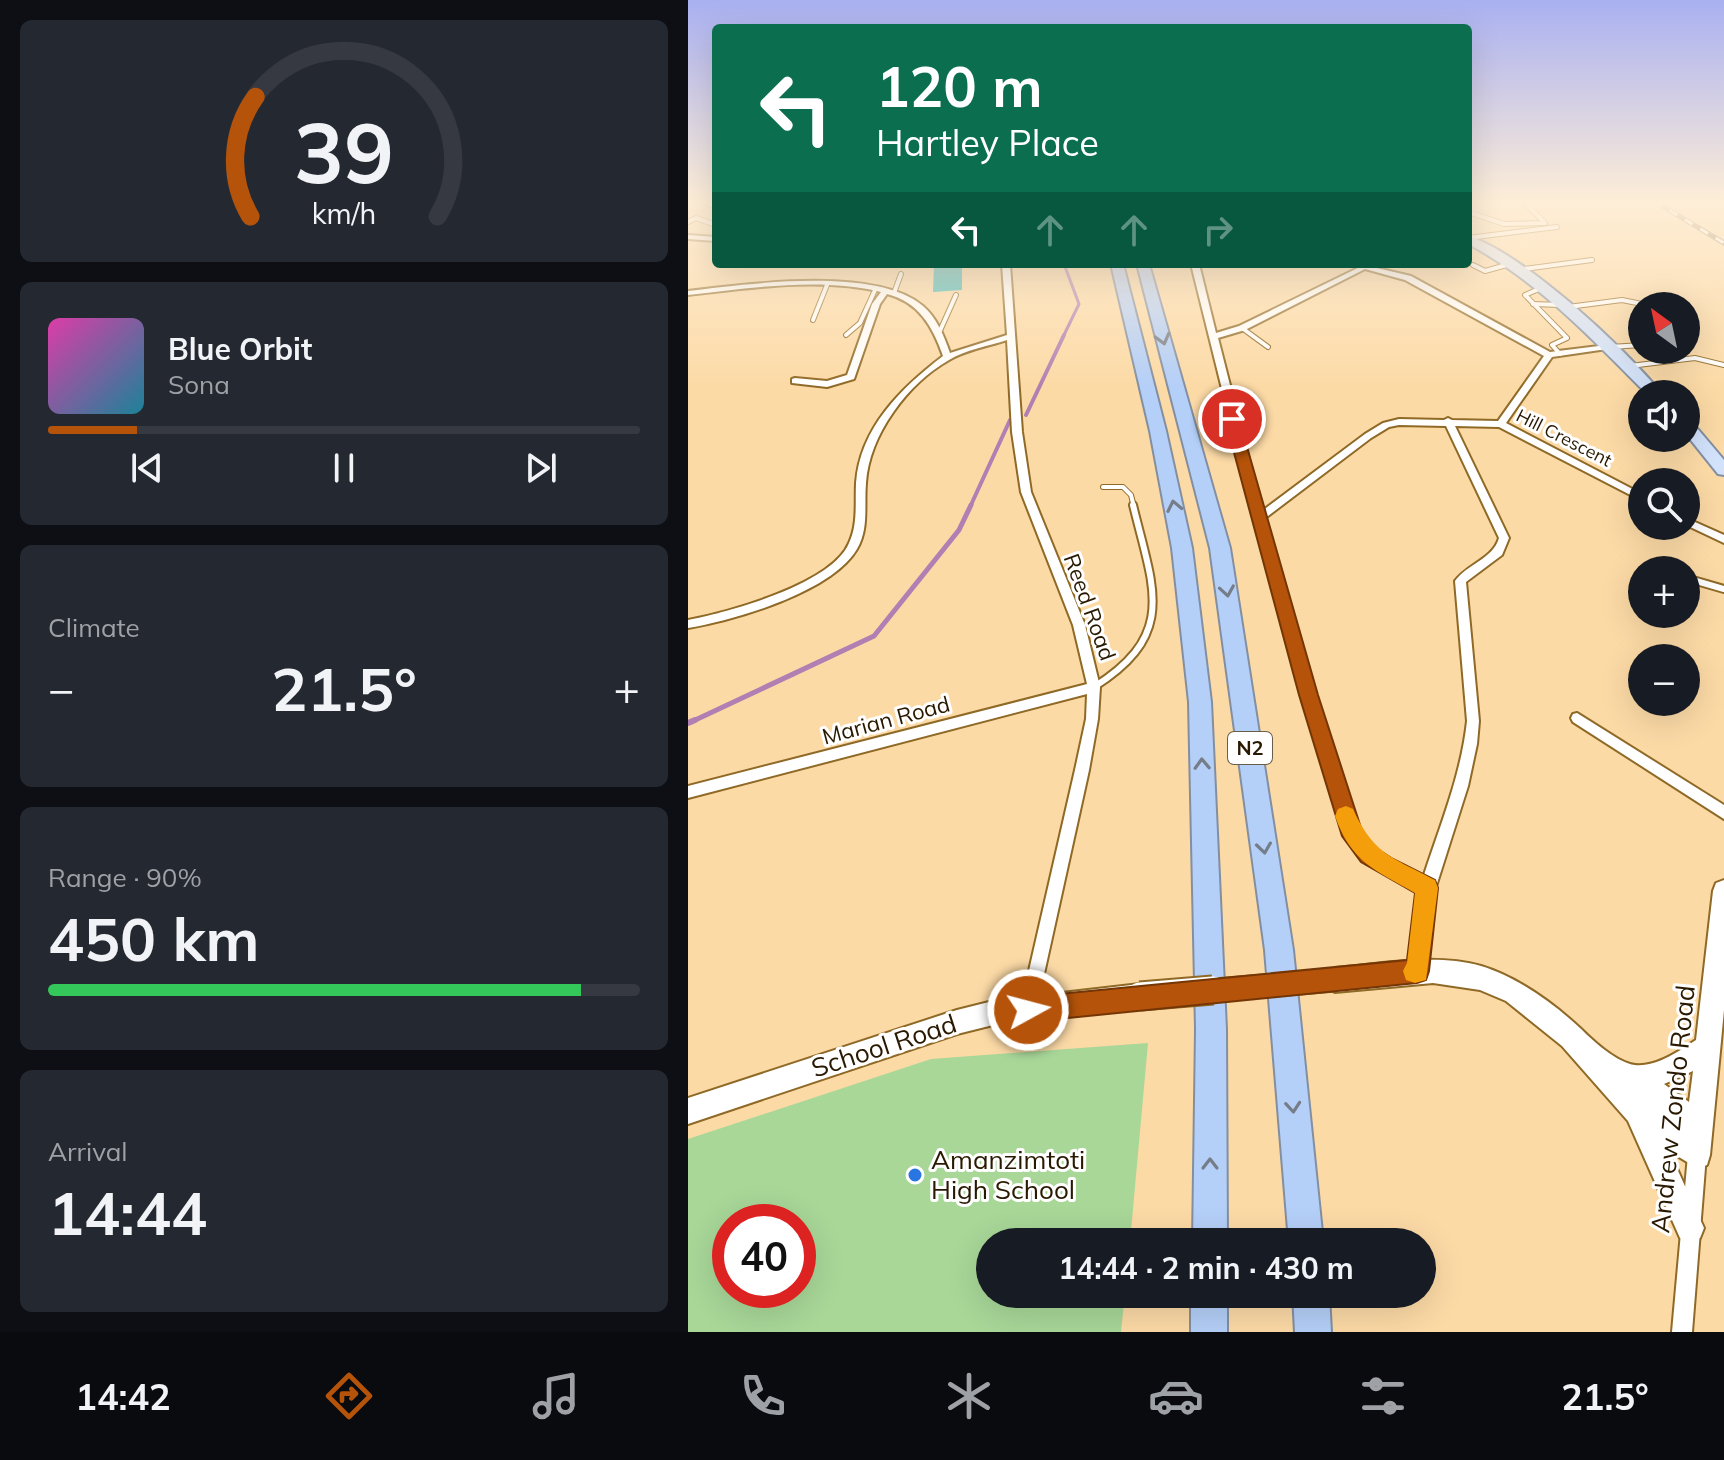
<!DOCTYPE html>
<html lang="en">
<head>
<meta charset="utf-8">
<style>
  :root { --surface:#171b24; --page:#242831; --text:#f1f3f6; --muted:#9ea1a6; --line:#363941; --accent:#b45309 }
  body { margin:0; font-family:Mulish,sans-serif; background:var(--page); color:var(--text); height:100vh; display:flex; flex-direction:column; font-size:30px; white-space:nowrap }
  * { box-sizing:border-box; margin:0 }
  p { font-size:26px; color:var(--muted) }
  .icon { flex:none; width:44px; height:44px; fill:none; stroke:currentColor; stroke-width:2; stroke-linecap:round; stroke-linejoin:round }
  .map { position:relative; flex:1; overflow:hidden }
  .drawer { display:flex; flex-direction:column; gap:20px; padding:20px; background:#0d0f14; width:688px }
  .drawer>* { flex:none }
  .banner { position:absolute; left:24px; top:24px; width:760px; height:244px; border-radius:8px; box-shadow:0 8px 32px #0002; background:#0b6e4f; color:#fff; overflow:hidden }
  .needle { width:52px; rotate:327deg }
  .tools { position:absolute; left:940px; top:292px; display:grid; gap:16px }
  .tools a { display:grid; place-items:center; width:72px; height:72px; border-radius:50%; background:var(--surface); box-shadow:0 8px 32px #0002; font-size:40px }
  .speed { position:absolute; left:24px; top:1204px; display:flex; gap:16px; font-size:40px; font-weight:700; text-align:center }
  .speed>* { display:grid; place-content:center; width:104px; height:104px; border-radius:50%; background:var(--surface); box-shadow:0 8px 32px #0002; line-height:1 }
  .speed .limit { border:12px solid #d22; background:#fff; color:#111 }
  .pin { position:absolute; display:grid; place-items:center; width:68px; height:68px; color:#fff; margin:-34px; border:4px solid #fff; border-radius:50%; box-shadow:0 2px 8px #0007 }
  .me { position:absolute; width:88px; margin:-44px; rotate:83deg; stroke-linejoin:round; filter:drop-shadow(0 0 6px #0008) }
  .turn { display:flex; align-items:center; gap:28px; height:168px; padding:0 32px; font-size:36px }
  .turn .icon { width:104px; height:104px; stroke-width:2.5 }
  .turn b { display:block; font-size:56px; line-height:68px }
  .lanes { display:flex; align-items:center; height:76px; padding:0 32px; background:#0003; justify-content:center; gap:40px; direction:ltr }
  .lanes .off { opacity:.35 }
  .big { font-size:60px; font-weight:700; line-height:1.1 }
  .drawer .card { flex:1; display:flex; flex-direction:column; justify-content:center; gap:12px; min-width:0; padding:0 28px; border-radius:12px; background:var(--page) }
  .drawer .dial { align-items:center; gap:0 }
  .dial svg { height:208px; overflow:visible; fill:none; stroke:var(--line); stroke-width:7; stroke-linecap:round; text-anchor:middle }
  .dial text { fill:var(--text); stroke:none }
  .song { display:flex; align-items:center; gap:24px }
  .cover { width:96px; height:96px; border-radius:12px; background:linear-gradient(135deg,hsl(320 70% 55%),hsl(190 70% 35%)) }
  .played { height:8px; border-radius:4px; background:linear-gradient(90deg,var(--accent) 15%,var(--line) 15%) }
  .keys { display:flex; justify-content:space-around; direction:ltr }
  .heat { display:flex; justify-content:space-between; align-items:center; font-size:44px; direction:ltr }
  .charge { height:12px; border-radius:6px; background:linear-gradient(90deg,#34c759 90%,var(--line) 0) }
  .trip { position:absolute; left:288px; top:1228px; width:460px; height:80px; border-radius:40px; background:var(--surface); box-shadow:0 8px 32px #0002; font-weight:700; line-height:80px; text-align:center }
  .dock { display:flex; height:128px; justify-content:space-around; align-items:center; background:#090b0e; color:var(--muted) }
  .dock .icon { width:56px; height:56px }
  .dock .current { color:var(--accent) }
  .dock b { font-size:36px; color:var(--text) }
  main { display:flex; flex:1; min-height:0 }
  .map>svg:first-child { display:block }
</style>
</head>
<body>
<main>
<section class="drawer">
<div class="card dial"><svg viewBox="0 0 100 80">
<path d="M14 69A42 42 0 1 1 86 69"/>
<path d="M14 69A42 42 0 0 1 16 23" stroke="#b45309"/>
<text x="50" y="56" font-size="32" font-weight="700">39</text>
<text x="50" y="72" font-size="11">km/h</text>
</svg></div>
<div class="card">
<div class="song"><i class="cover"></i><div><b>Blue Orbit</b><p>Sona</p></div></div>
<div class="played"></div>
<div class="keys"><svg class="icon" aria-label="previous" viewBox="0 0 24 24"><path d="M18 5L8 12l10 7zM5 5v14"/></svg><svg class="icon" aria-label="pause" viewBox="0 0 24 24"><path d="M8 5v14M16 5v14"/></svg><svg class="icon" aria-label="next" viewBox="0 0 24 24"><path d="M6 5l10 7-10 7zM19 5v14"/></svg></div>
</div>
<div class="card"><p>Climate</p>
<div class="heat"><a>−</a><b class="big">21.5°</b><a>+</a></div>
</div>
<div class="card"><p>Range · 90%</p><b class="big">450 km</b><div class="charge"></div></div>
<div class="card"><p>Arrival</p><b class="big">14:44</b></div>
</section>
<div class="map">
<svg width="1036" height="1332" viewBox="0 0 1036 1332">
  <rect width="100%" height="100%" fill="#fcdaa6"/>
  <path fill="#a8d798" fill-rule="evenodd" d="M 460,1043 L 442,1242 L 302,1242 L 302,1294 L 437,1294 L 433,1332 L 0,1332 L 0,1139 L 243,1059 ZM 42,1222 L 110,1222 L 110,1290 L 42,1290 Z"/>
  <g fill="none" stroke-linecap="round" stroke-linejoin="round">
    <polyline stroke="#b17fb2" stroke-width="3" points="375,337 391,304 376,264"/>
    <g stroke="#b17fb2" stroke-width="4">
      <polyline points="338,415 376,335"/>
      <polyline points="282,507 322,420"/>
    </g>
    <polyline stroke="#b17fb2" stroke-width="5" points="3,722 186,636 271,530 283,505"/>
    <polyline stroke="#b17fb2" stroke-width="6" points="0,723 7,720"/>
  </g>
  <polygon fill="#3ab6b9" points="274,264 274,290 245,292 246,265"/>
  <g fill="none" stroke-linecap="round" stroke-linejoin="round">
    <defs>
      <g id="lane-far1">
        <polyline points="14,201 28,207"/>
        <polyline points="780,209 784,201"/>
        <polyline points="780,212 816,224 857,223 835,201"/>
        <polyline points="0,222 8,218 28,225"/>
        <polyline points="780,238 869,227"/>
        <polyline points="785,265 797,271 822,264"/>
        <polyline points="836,269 904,260"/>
        <polyline points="853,288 837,295 879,338 864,345 872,354"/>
        <polyline points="206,293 213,274"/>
        <polyline points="845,304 873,305"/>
        <polyline points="880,307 934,300 964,306"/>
        <polyline points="125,320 139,285"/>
        <polyline points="998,326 1005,332 998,335"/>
        <polyline points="554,328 580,347"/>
        <polyline points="251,333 268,295"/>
        <polyline points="158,335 172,323 187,290"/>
        <polyline points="922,347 954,345"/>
        <polyline points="942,366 1007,358 1036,365"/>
        <polyline points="415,487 435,487 443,495 446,507"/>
      </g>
      <g id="lane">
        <polyline points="998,578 1036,589"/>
        <path d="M 406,687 C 490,634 465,588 445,505"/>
      </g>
      <g id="street">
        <polygon points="0,235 28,237 28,241 0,239"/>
        <path d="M 314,264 L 322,264 L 334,432 L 343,492 L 397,625 L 412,687 L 410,719 L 401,770 L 348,1010 L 346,1016 L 340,1018 L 334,1016 L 332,1010 L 387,770 L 398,719 L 399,694 L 0,798 L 0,786 L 399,684 L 385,625 L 333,492 L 324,432 L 319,340 C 301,346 277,350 261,360 C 220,383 181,435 178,483 C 176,505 181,529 169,549 C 144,592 47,620 0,628 L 0,620 C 41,612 144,584 161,543 C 170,524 167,503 168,483 C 172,428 213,388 255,356 C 245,327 231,302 199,294 L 192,304 L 166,379 L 139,387 L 104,383 L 104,379 L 107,378 L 139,381 L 159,375 L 184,304 L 193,292 C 133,277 61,288 0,295 L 0,291 C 58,284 188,266 235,306 C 249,318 256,336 262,353 L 319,335 Z"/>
        <path d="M 503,264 L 511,264 L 528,333 L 551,326 L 676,265 L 723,276 L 862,352 L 919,345 L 923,347 L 919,349 L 864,357 L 818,423 L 954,494 L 954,501 L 811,427 L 767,426 L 821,538 L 814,555 L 778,582 L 791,721 L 789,744 L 780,786 L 745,896 L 740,928 L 737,971 L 735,977 L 729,979 L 723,977 L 721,971 L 726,917 L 731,892 L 675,860 L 658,836 L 614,695 L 566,518 ZM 677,269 L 717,280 L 856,356 L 810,421 L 764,420 L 760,418 L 756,420 L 711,419 L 695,423 L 677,434 L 574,511 L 530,338 L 557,330 ZM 711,425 L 758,426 L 811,538 C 805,559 779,564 767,581 L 779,721 C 773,776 752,825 735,878 L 685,850 L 671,833 L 626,695 L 576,519 L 683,438 L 701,427 Z"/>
        <polygon points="998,518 1036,535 1036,543 998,525"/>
        <polygon points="889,713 1036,805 1036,819 885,722 883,718 885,714"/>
        <polygon points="1009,1146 1015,1149 1018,1155 1004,1332 984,1332 1000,1155 1003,1149"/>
      </g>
      <g id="secondary">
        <path d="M 1036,880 L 1036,1010 L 1022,1155 L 1019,1165 L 1009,1168 L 981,1151 L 1016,1228 L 1012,1238 L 1002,1242 L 992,1238 L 940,1121 L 874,1046 L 818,1001 L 792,990 L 745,983 L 647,992 L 639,988 L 635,980 L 639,972 L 647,968 C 695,964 746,953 793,966 C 829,977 865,1003 892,1028 C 904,1040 929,1063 947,1065 C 969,1067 991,1051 1008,1040 L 1025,891 L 1028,883 ZM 1005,1071 L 1001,1102 L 976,1084 Z"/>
        <polygon points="452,984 461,987 464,996 461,1005 452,1008 305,1025 269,1034 0,1124 0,1098 269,1010 305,1001"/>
      </g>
      <g id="primary">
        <path d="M 780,236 C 836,254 936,347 974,394 L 959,394 C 903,338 850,281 780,244 Z"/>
        <polygon points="998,419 1003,421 1036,460 1036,475 1030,474 998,434"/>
      </g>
      <g id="highway">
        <polygon points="423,264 435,264 478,431 504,548 523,702 538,1029 539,1242 505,1242 508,1029 501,702 484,548 462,431"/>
        <polygon points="449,264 461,264 542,548 605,950 635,1242 601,1242 577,950 522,548"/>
        <rect x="503" y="1294" width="36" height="38"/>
        <polygon points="605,1294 641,1294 643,1332 607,1332"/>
      </g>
    </defs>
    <use href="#lane-far1" stroke="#8f6926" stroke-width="6"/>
    <use href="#lane" stroke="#8f6926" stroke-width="10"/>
    <use href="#street" stroke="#8f6926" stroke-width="4"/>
    <use href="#secondary" stroke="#8f6926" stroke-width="4"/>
    <use href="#primary" stroke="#838fa1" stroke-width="4"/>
    <use href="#highway" stroke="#838fa1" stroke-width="4"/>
    <use href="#lane-far1" stroke="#fff" stroke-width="4"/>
    <use href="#lane" stroke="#fff" stroke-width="6"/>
    <use href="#street" fill="#fff" fill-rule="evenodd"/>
    <use href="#secondary" fill="#fff" fill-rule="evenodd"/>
    <use href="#primary" fill="#d2e2fb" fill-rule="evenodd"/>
    <use href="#highway" fill="#b4cff8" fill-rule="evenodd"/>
    <defs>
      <polyline id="rail" points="966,201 1036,243"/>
    </defs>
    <use href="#rail" stroke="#89714c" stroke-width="5"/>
    <use href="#rail" stroke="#fff" stroke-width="3" stroke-dasharray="9" stroke-linecap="butt"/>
    <defs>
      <polyline id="secondary-bridge-far1" points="501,992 647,980"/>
      <polyline id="secondary-bridge" points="452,996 525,990"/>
    </defs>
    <use href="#secondary-bridge-far1" stroke="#8f6926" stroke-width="25" stroke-linecap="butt"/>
    <use href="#secondary-bridge" stroke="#8f6926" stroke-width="31" stroke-linecap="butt"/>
    <use href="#secondary-bridge-far1" stroke="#fff" stroke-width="21"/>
    <use href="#secondary-bridge" stroke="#fff" stroke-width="27"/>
  </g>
  <defs><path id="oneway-chevron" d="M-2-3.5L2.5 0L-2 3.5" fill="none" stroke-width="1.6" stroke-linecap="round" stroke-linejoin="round" transform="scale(2)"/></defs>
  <g stroke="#757d88">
    <use href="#oneway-chevron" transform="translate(475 339) rotate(75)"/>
    <use href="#oneway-chevron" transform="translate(486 506) rotate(-102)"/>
    <use href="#oneway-chevron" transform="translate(539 591) rotate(81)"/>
    <use href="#oneway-chevron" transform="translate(514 764) rotate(-92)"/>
    <use href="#oneway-chevron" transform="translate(576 848) rotate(82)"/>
    <use href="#oneway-chevron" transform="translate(605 1107) rotate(85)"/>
    <use href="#oneway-chevron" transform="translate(522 1164) rotate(-90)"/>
  </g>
  <linearGradient id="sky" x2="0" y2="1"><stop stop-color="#a9b0f1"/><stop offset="0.52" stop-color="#feeed7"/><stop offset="1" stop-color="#feeed7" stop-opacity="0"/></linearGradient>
  <rect width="1036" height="388" fill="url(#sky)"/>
  <polygon fill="#b45309" stroke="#753606" stroke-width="2" points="544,415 551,419 630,695 674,831 688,848 705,859 747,880 750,888 741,971 738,980 729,983 340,1022 331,1018 327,1010 331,1001 340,997 719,960 727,893 673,862 654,836 611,695 537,419"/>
  <path fill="#f59e0b" d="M 658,806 L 665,809 C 686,855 704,857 747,880 L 750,888 L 738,980 L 727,983 L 718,980 L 715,971 L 719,963 L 727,893 C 687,870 663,862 647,816 L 650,809 Z"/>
  <circle fill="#2975e1" stroke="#fff" stroke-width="3" cx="227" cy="1175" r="8"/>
  <g text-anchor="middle" stroke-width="6" stroke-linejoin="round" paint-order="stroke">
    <g font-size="18" fill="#291900" stroke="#fff">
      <text transform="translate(876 438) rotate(27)" y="6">Hill Crescent</text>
    </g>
    <rect fill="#fff" stroke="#695e4c" stroke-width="2" x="540" y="732" width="44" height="32" rx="6"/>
    <g font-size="20" font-weight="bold" fill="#291900">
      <text x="562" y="755">N2</text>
    </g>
    <g font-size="22" fill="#291900" stroke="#fff">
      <text transform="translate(402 607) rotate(70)" y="8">Reed Road</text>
      <text transform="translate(198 720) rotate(-15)" y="8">Marian Road</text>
    </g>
    <g font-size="26" fill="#291900" stroke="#fff">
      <text transform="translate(196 1046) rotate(-18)" y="9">School Road</text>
      <text transform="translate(985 1109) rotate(-84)" y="9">Andrew Zondo Road</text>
    </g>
    <g font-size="26" fill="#291900" stroke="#fff" text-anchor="start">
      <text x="243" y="1169">Amanzimtoti<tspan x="243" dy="30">High School</tspan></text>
    </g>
  </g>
</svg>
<div class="tools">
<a><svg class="needle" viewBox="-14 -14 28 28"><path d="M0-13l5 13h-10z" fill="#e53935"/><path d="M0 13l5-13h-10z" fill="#9ea1a6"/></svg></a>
<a><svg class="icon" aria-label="sound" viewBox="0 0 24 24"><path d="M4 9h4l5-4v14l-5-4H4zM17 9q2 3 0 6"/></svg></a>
<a><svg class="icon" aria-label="search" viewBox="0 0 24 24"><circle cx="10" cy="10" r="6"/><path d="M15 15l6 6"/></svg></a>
<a>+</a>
<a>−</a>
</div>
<div class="speed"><div class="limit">40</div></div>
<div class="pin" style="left:544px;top:419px;background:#d93025"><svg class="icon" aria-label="arrive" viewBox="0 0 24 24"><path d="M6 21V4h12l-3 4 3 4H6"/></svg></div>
<svg class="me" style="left:340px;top:1010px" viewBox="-20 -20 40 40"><circle r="17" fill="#b45309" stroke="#fff" stroke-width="3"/><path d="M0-11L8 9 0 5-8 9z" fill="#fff"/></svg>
<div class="trip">14:44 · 2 min · 430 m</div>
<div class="banner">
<div class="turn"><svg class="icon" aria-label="left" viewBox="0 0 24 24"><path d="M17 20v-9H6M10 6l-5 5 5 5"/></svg><div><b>120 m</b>Hartley Place</div></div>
<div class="lanes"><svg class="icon" aria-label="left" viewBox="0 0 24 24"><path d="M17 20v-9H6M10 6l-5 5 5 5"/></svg><svg class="icon off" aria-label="ahead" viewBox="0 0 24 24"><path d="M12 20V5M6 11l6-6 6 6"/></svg><svg class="icon off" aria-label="ahead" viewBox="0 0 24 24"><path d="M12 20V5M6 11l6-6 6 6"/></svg><svg class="icon off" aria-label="right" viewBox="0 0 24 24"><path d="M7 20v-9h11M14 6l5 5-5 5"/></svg></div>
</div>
</div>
</main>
<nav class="dock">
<b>14:42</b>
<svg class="icon current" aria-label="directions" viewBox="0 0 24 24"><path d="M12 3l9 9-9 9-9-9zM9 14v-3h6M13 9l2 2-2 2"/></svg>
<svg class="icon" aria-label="music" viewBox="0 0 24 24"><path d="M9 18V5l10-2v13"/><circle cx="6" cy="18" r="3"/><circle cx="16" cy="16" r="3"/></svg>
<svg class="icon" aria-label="phone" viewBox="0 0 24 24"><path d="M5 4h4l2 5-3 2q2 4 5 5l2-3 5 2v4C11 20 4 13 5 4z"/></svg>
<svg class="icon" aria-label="climate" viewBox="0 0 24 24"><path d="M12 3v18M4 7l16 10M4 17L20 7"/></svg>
<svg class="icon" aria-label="car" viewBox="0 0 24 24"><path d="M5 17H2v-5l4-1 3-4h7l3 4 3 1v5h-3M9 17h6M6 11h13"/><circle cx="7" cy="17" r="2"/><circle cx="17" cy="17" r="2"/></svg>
<svg class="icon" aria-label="filters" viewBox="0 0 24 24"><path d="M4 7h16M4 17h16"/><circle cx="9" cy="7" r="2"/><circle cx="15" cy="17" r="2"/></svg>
<b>21.5°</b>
</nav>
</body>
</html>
